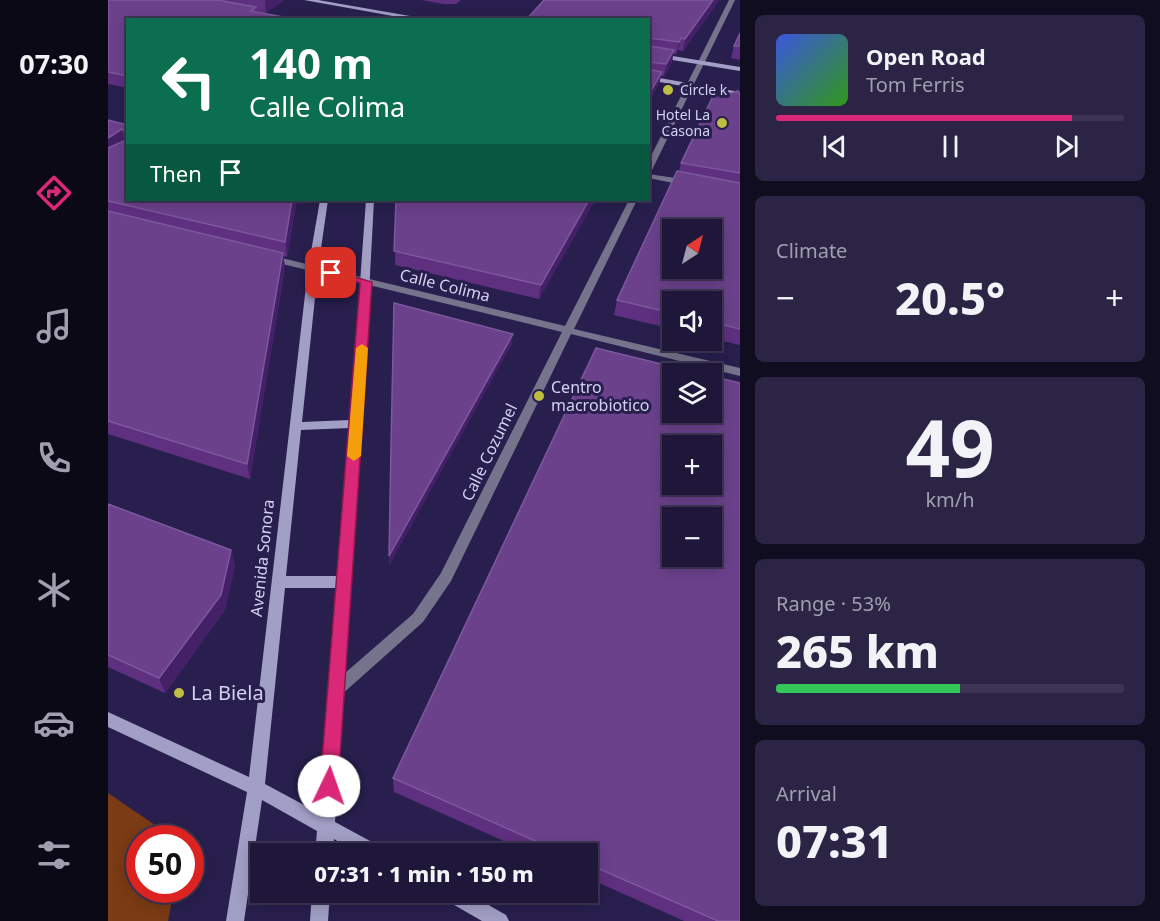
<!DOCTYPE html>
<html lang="en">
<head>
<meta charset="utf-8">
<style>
  :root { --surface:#1e173a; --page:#2b2445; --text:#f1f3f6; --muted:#a19faf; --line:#3c3654; --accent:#db2777 }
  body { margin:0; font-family:"Noto Sans",sans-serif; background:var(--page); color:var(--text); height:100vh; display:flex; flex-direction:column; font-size:22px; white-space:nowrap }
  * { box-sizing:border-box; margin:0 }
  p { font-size:20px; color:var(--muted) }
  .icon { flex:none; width:33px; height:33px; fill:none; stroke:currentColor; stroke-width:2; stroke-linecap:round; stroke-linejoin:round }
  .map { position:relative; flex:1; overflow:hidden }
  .drawer { display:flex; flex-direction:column; gap:15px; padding:15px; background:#100d20; width:420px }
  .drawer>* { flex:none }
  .guide { position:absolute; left:18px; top:18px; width:524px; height:183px; border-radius:0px; box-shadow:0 3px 15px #0003,0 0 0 2px var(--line); background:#0b6e4f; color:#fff; overflow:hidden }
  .needle { width:39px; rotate:36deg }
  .controls { position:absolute; left:554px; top:219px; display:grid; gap:12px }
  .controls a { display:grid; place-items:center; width:60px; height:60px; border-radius:0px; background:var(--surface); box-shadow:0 3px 15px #0003,0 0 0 2px var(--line); font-size:30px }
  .speed { position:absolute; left:18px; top:825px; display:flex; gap:12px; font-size:30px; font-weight:700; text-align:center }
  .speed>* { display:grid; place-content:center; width:78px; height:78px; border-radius:50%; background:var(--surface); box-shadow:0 3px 15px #0003,0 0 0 2px var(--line); line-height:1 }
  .speed .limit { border:9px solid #d22; background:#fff; color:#111 }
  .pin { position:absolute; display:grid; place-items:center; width:51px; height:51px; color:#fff; margin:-26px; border-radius:12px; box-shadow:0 3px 9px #0006 }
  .me { position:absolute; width:66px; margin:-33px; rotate:3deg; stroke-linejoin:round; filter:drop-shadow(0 0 4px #0008) }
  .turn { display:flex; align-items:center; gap:21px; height:126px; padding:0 24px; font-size:27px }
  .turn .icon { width:78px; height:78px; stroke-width:2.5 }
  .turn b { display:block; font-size:42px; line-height:51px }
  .then { display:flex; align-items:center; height:57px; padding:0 24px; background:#0003; gap:12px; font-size:22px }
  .big { font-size:45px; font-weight:800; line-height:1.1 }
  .drawer .widget { flex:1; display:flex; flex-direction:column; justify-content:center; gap:9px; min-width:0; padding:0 21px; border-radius:9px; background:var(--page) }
  .drawer .dial { align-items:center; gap:0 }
  .dial b { font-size:78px; line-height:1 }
  .song { display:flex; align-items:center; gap:18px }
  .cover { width:72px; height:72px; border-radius:9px; background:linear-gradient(135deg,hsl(230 70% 55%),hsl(110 70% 35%)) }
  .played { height:6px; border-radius:3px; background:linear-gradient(90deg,var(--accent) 85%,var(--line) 85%) }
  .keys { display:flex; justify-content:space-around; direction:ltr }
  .heat { display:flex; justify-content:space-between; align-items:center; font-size:33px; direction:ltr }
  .charge { height:9px; border-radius:4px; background:linear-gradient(90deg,#34c759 53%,var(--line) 0) }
  .trip { position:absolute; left:142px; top:843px; width:348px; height:60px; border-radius:0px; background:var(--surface); box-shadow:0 3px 15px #0003,0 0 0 2px var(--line); font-weight:800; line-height:60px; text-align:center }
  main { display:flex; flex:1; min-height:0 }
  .menu { display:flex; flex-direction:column; width:108px; justify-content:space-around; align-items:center; background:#0c0917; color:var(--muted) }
  .menu .icon { width:42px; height:42px }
  .menu .current { color:var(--accent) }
  .menu b { font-size:27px; color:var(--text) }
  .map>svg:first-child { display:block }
</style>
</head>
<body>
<main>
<nav class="menu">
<b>07:30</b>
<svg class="icon current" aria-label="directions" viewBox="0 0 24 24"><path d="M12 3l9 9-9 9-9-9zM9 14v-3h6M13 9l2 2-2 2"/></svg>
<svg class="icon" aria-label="music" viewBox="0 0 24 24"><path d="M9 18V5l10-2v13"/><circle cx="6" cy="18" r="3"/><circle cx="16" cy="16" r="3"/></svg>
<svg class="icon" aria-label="phone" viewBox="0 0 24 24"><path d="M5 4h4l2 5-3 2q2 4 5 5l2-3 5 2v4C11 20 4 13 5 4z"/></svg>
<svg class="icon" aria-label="climate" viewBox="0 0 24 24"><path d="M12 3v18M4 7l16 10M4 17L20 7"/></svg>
<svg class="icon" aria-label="car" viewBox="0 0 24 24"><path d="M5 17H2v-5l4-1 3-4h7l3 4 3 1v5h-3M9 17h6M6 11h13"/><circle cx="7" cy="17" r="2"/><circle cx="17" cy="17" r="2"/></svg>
<svg class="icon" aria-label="filters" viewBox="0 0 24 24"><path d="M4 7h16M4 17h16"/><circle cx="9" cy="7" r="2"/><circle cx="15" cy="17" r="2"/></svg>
</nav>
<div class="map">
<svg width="632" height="921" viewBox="0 0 632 921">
  <rect width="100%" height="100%" fill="#281f4e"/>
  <polygon fill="#7b3b14" points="0,793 66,838 32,838 32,890 66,890 60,921 0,921"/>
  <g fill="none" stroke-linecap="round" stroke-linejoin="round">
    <g fill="#76748c" fill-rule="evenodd">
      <polygon points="621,0 627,0 544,170 540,172 540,162"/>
      <polygon points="540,174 581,180 585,183 581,186 540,178"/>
      <polygon points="521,200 529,200 466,329 632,368 632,376 463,334 343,581 315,622 232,696 227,698 222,696 220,691 222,686 305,614 333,573 454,332 158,260 156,258 161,255 457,326"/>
    </g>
    <g fill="#a29fc6" fill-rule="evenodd">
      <polygon points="196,0 210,0 325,20 307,20"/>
      <polygon points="540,52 632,67 632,71 540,56"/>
      <polygon points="540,76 632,92 632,96 540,80"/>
      <path d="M 212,200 L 220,200 L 210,269 L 194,422 L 242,420 L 258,200 L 266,200 L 254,424 L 227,822 L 275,848 L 277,854 L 251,854 L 226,839 L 225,854 L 207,854 L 209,831 L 154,800 L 136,921 L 118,921 L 139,792 L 0,727 L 0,712 L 141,777 L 200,269 ZM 242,428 L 230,576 L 178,576 L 193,430 ZM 177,588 L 229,588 L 211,813 L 157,784 Z"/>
      <polygon points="204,892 222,892 220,921 202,921"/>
      <polygon points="331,892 358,892 398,915 401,921 374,921 334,898"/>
    </g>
  </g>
  <g fill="#5f2f80" fill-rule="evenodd">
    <polygon points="0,0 176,0 158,13 148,11 20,20 20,88 0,84"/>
    <polygon points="313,0 353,0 348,4 335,4"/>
    <polygon points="436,0 611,0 575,51 570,50 568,54 565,54 564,62 556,76 553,76 551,84"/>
    <polygon points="632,33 632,60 623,58 626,46"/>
    <polygon points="620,94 632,94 632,345 603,338 603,302 564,302 564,329 506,315 509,300 571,171 573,163"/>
    <polygon points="0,120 189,200 179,257 175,256 177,267 142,479 0,434"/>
    <polygon points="288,200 487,200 431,299 287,265"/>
    <path d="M 488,348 L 594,374 L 564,374 L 564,412 L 603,412 L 603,376 L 632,383 L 632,921 L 576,921 L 480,878 L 480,854 L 425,854 L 286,792 L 285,778 ZM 564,446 L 603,446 L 603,484 L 564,484 ZM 564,518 L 603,518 L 603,556 L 564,556 Z"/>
    <polygon points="0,504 123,550 127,566 117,610 57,693 0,667"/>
  </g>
  <g fill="#442167">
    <polygon points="158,0 176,0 158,13 157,1"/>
    <polygon points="605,0 611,0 575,51 577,39"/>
    <polygon points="573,38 570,50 568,54 571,42"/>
    <polygon points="566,50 564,62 556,76 558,64"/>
    <polygon points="554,72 551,84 540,105 540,96"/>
    <polygon points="14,129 17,143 0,154 0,138"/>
    <polygon points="184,200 189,200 179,257 177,242"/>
    <polygon points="481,200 487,200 431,299 433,285"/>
    <polygon points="175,253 177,267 142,479 139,464"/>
    <polygon points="405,334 404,344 281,566 281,556"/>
    <polygon points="123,550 127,566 117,610 57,693 51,678"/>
  </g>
  <g fill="#6b418c" stroke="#7c589c" stroke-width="1.5" fill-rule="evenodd">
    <polygon points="0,0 109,0 148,7 143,11 191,20 20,20 20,76 0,72"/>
    <polygon points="436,0 605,0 577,39 573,38 571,42 541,38 542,46 566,50 558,64 541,62 540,69 554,72 540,96 540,20 418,20"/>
    <polygon points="632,33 632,46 626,46"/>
    <polygon points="630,91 632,94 632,173 573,163 607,92 620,94"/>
    <polygon points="0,120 20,125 20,200 184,200 177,242 0,201 0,148 18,140 19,132 14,129 0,138"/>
    <path d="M 569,171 L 632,183 L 632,329 L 603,322 L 603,302 L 564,302 L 564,313 L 509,300 ZM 564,230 L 603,230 L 603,268 L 564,268 Z"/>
    <polygon points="288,200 481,200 433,285 286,251"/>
    <polygon points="0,211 175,253 139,464 0,421"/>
    <polygon points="286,303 405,334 281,556 283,446"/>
    <path d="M 488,348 L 594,374 L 564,374 L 564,412 L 603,412 L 603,376 L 632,383 L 632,921 L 610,921 L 480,864 L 480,854 L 457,854 L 285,778 ZM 564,446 L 603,446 L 603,484 L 564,484 ZM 564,518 L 603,518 L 603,556 L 564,556 Z"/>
    <polygon points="0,504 123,550 113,595 51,678 0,655"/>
  </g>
  <polygon fill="#db2777" stroke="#8e194d" stroke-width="1.5" points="223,270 264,282 230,786 228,792 221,795 215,792 212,786 252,283 219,275 218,273"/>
  <polygon fill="#f59e0b" points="254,344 260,348 253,456 246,461 239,456 248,348"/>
  <g fill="#bfbe41" stroke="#281f4e" stroke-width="2">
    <circle cx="560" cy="90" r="6"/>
    <circle cx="614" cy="123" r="6"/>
    <circle cx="431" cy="396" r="6"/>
    <circle cx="71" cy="693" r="6"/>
  </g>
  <g text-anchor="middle" stroke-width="6" stroke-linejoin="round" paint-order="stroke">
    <g font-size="14" fill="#d4d2f0" stroke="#281f4e" text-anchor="start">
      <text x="572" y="95">Circle k</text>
      <text x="602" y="120" text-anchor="end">Hotel La<tspan x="602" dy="16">Casona</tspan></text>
    </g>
    <g font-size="16" fill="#d4d2f0" stroke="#281f4e">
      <text transform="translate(337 285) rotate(14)" y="6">Calle Colima</text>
      <text transform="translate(381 452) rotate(-64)" y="6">Calle Cozumel</text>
      <text transform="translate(154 558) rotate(-84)" y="6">Avenida Sonora</text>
    </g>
    <g font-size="16" fill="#d4d2f0" stroke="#281f4e" text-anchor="start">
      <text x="443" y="393">Centro<tspan x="443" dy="18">macrobiotico</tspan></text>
    </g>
    <g font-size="20" fill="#d4d2f0" stroke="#281f4e" text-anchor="start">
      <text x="83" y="700">La Biela</text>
    </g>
  </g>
</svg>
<div class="controls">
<a><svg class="needle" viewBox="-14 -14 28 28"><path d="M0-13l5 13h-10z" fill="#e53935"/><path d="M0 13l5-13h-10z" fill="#a19faf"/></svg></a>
<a><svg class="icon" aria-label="sound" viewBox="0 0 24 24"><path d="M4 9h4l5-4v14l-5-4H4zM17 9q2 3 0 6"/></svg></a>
<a><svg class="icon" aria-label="layers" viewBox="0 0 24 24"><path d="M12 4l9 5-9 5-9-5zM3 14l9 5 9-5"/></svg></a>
<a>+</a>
<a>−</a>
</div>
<div class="speed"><div class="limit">50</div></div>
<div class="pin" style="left:223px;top:273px;background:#d93025"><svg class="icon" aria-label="arrive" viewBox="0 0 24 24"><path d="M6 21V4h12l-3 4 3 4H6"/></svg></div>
<svg class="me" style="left:221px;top:786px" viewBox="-20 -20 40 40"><circle r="19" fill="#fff"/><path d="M0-13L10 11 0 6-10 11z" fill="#db2777"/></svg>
<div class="trip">07:31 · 1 min · 150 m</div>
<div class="guide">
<div class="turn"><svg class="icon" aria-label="left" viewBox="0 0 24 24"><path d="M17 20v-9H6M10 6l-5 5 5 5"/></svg><div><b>140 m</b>Calle Colima</div></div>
<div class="then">Then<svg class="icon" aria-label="arrive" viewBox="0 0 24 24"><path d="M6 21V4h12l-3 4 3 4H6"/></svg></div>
</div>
</div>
<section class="drawer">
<div class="widget">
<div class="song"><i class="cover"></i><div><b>Open Road</b><p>Tom Ferris</p></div></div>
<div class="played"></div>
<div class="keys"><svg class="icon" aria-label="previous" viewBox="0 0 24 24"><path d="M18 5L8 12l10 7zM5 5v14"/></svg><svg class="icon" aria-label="pause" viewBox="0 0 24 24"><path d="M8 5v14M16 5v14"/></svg><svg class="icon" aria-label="next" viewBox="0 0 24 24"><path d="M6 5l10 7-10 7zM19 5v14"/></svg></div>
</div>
<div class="widget"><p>Climate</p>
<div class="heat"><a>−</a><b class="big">20.5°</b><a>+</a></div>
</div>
<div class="widget dial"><b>49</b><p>km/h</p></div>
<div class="widget"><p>Range · 53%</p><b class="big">265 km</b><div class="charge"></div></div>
<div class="widget"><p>Arrival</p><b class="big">07:31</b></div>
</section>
</main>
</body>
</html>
